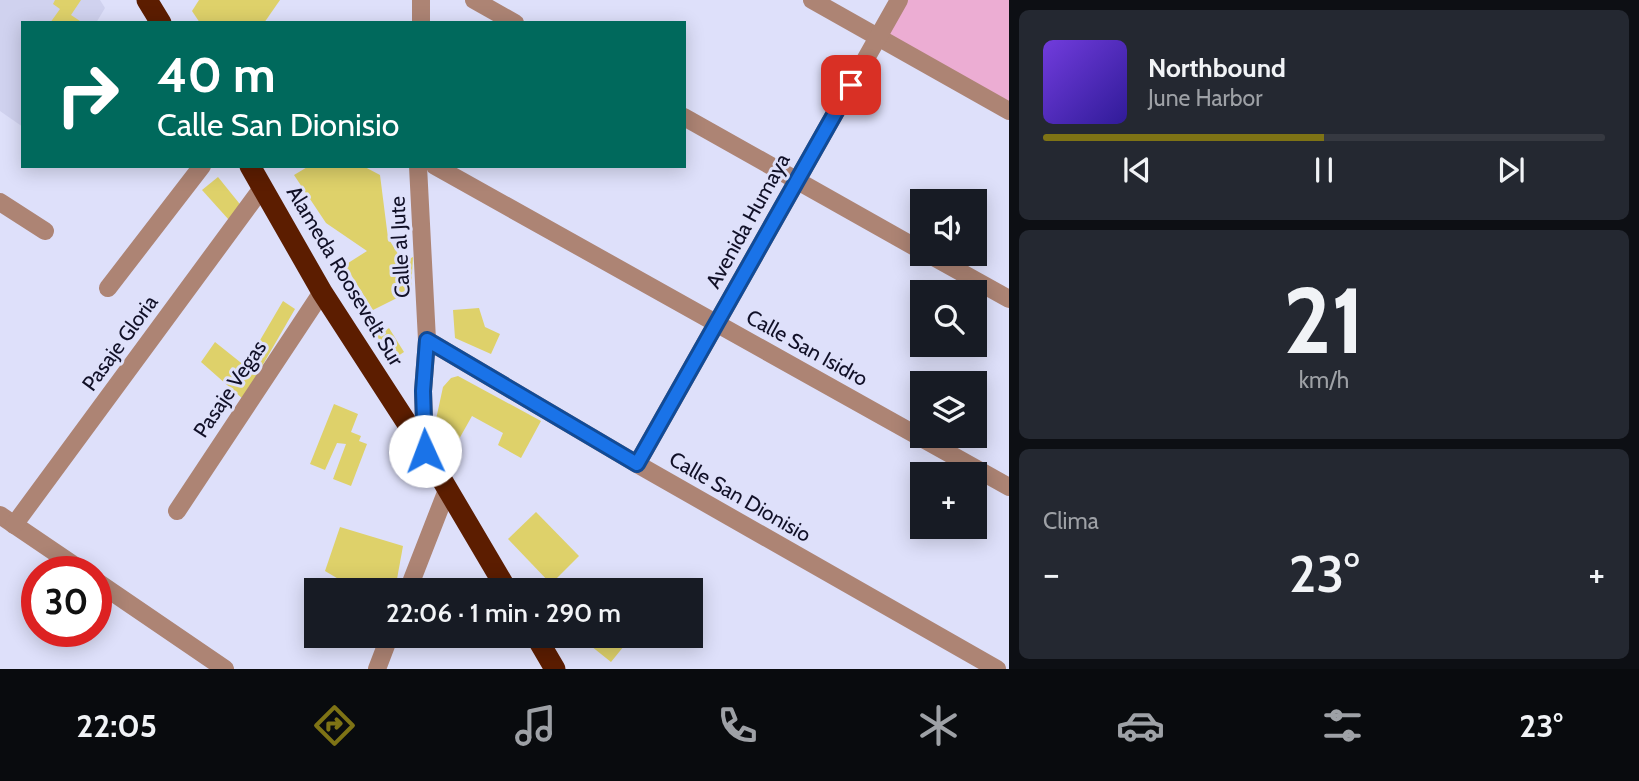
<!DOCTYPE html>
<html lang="es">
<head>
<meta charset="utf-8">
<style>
  :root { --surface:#171b24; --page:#242831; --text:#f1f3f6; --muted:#9ea1a6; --line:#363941; --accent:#7e7315 }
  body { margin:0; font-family:Cabin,sans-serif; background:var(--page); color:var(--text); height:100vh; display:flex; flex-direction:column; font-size:26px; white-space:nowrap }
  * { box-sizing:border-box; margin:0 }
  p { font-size:23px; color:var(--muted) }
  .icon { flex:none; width:38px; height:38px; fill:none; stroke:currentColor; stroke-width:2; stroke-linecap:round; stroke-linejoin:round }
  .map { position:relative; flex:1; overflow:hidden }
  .drawer { display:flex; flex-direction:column; gap:10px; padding:10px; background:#0d0f14; width:630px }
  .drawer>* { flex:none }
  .guide { position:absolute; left:21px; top:21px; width:665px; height:147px; border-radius:0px; box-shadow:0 4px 18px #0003; background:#00695c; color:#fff; overflow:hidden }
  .buttons { position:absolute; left:910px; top:189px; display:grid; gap:14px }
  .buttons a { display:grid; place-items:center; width:77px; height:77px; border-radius:0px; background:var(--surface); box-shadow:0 4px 18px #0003; font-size:35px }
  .speed { position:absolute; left:21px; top:556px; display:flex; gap:14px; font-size:35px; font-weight:700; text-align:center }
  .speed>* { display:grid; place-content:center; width:91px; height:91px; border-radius:50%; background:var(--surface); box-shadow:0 4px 18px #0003; line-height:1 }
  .speed .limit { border:10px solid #d22; background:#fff; color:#111 }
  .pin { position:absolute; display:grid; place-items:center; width:60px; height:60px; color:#fff; margin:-30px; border-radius:14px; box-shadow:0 4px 10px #0006 }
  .me { position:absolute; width:77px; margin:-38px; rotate:358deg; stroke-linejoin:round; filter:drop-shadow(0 0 5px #0008) }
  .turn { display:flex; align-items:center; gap:24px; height:147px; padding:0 21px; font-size:32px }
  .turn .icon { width:91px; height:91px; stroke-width:2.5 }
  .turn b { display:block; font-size:49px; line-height:60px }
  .big { font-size:52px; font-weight:600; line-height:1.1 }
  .drawer .card { flex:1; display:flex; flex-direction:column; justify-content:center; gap:10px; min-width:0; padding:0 24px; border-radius:10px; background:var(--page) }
  .drawer .dial { align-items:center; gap:0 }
  .dial b { font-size:91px; line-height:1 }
  .song { display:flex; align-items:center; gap:21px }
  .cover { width:84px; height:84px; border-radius:10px; background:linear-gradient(135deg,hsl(260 70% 55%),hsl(250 70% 35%)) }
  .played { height:7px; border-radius:4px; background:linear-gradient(90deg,var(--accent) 50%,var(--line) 50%) }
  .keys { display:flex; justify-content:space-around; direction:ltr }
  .heat { display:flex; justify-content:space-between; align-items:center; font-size:38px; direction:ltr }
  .trip { position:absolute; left:304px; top:578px; width:399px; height:70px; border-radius:0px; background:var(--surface); box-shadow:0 4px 18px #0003; font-weight:600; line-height:70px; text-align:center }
  .dock { display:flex; height:112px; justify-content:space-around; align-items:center; background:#090b0e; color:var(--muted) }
  .dock .icon { width:49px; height:49px }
  .dock .selected { color:var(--accent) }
  .dock b { font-size:32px; color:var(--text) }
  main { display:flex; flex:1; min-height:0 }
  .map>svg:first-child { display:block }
</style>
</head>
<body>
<main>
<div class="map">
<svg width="1009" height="669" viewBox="0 0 1009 669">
  <rect width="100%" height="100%" fill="#dee0fa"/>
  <polygon fill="#d0d2ef" points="0,0 100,0 105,8 96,23 23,23 23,127 0,111"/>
  <polygon fill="#ecadd3" points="901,0 1009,0 1009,111 878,38"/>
  <g fill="#ded16a">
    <polygon points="55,0 81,0 71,15 83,23 50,23 60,9 53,4"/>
    <polygon points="199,0 280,0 264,23 200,23 192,11"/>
    <polygon points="309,166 363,166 380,175 388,238 403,262 413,257 411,291 373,310 345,265 367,251 326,223 294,175"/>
    <polygon points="218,177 243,208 229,220 202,190"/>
    <polygon points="283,301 295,309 243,399 201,362 215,342 245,366"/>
    <polygon points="479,308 485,327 500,334 491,354 455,338 453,310"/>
    <polygon points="389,328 404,352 392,360 377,336"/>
    <polygon points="458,376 541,421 521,458 498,445 503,433 472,416 454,448 435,424 443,387 451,378"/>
    <polygon points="334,404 358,414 351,432 361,436 359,441 367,444 351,486 333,479 346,444 337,443 325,470 310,464"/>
    <polygon points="536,512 579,556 551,584 508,539"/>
    <polygon points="340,527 403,546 395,590 357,590 325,571"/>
    <polygon points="600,635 633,635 611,662 591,646"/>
  </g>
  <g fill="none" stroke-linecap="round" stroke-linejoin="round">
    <g stroke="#ad8474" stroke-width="18">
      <polyline points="474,0 515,23"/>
      <polyline points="812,0 1009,111"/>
      <polyline points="421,23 421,0"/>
      <polyline points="684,117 922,251"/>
      <polyline points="418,166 427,340 423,391 425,451"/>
      <polyline points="435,166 1009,487"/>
      <polyline points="0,202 45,231"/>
      <polyline points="928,254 1009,299"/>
      <polyline points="108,288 202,166"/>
      <polyline points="427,340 637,464 997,669"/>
      <polyline points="637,464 899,0"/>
      <polyline points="177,511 322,292"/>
      <polyline points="0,515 84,572"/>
      <polyline points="14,525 262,188"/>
      <polyline points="96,581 225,669"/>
      <polyline points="408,590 447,490"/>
      <polyline points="377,669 390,635"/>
    </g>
    <g stroke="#5c1d00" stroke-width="21">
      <polyline points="147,0 161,23"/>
      <polyline points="250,166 322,292 425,451 507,590"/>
      <polyline points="535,635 555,669"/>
    </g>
  </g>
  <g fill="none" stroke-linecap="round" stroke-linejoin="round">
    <defs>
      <polyline id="route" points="425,451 423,391 427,340 637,464 851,85"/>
    </defs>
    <use href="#route" stroke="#114b97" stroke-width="18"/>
    <use href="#route" stroke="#1a73e8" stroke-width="12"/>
  </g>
  <g text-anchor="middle" stroke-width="6" stroke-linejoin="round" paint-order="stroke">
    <g font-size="21" fill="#111027" stroke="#dee0fa">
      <text transform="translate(748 221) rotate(-61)" y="7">Avenida Humaya</text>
      <text transform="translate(400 247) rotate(-93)" y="7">Calle al Jute</text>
      <text transform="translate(345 276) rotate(59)" y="7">Alameda Roosevelt Sur</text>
      <text transform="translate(120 343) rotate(-54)" y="7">Pasaje Gloria</text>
      <text transform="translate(807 348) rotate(29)" y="7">Calle San Isidro</text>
      <text transform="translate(230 389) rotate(-56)" y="7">Pasaje Vegas</text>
      <text transform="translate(740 497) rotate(30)" y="7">Calle San Dionisio</text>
    </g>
  </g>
</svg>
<div class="buttons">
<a><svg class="icon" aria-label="sound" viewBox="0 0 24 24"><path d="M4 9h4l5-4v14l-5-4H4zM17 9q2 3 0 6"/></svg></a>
<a><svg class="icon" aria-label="search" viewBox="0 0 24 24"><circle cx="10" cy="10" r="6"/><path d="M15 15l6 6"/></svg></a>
<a><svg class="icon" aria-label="layers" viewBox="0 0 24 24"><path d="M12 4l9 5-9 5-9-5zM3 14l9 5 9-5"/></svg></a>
<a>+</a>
</div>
<div class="speed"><div class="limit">30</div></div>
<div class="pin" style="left:851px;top:85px;background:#d93025"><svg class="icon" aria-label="arrive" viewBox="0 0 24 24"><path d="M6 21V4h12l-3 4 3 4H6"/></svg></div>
<svg class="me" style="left:425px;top:451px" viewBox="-20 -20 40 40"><circle r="19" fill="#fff"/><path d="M0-13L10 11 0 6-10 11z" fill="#1a73e8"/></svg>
<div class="trip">22:06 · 1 min · 290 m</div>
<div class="guide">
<div class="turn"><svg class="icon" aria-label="right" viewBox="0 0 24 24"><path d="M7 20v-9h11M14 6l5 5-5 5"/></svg><div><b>40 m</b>Calle San Dionisio</div></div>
</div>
</div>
<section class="drawer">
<div class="card">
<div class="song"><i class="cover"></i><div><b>Northbound</b><p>June Harbor</p></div></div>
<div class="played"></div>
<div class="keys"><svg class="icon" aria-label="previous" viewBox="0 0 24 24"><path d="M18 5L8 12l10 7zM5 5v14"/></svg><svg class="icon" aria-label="pause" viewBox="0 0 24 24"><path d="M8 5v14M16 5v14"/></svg><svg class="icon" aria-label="next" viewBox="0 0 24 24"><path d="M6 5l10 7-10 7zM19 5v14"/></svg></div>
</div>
<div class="card dial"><b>21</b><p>km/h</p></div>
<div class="card"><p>Clima</p>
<div class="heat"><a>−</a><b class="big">23°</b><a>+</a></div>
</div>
</section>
</main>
<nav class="dock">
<b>22:05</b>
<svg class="icon selected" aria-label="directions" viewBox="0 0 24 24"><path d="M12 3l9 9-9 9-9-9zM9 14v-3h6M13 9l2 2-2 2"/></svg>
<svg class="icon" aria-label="music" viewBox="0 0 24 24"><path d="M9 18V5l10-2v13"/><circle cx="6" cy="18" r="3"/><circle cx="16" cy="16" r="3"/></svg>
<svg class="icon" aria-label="phone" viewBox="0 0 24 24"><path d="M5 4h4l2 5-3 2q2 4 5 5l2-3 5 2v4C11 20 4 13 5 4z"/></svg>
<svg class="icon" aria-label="climate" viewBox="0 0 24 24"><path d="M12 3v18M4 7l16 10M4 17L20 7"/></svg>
<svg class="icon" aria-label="car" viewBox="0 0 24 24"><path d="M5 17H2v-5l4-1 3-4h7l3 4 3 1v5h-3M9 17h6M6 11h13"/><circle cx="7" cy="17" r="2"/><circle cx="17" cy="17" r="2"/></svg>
<svg class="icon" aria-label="filters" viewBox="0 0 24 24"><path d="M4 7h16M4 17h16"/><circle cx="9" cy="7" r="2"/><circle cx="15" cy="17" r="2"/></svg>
<b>23°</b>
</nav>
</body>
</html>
